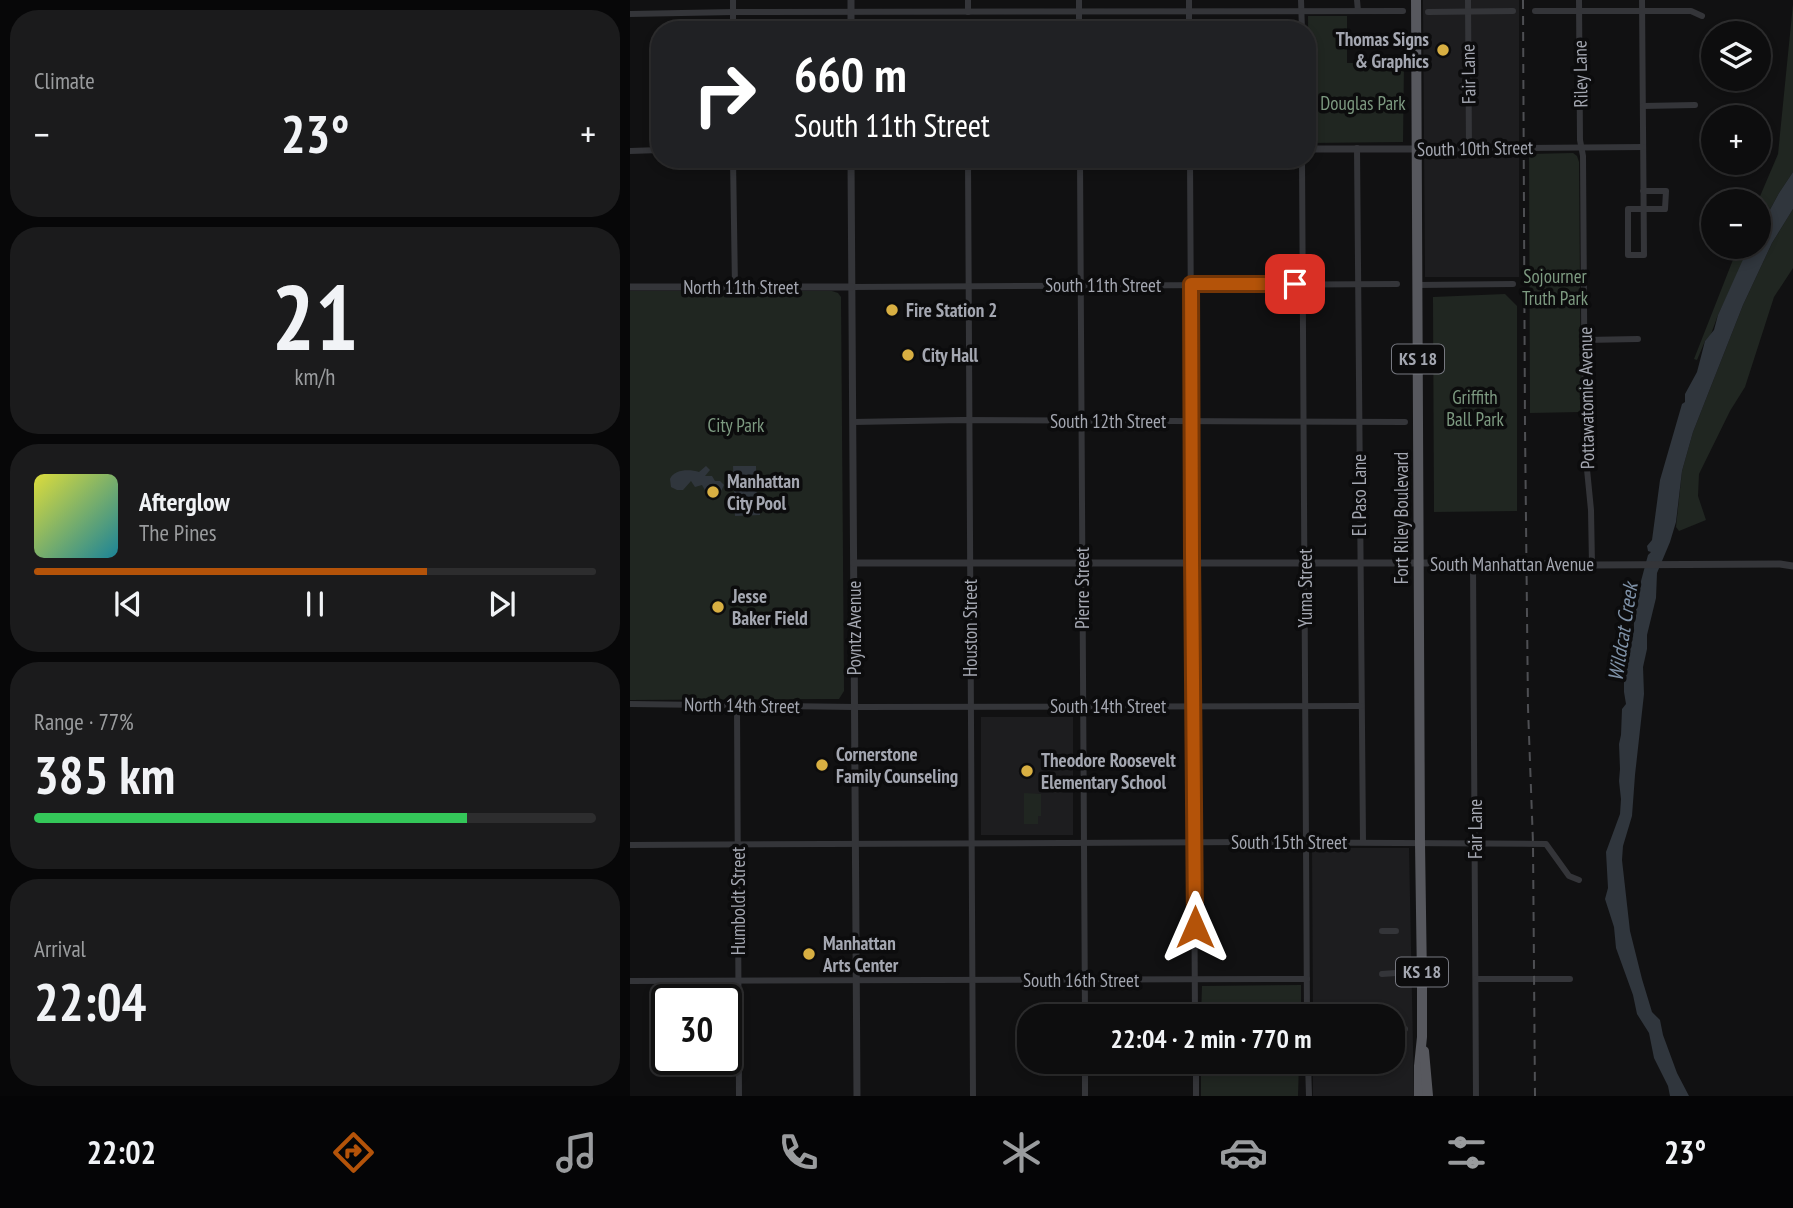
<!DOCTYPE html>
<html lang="en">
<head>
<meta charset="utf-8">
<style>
  :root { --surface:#0d0d0e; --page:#1b1b1c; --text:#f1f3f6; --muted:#9a9c9e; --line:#2d2d2e; --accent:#b45309 }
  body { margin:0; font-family:"PT Sans Narrow",sans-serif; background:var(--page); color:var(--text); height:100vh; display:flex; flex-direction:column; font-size:26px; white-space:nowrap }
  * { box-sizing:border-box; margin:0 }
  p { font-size:23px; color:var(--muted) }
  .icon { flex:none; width:38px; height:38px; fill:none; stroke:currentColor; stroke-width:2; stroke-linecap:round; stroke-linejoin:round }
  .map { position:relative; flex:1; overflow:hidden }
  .details { display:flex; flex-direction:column; gap:10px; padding:10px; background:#070708; width:630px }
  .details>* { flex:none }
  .hud { position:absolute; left:21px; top:21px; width:665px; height:147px; border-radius:28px; box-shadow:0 4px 10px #0003,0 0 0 2px var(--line); background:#202124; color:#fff; overflow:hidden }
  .controls { position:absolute; left:1071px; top:21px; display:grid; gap:14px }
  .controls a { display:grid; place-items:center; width:70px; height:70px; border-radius:50%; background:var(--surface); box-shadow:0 4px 10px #0003,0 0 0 2px var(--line); font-size:35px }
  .speed { position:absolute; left:21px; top:984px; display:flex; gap:14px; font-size:35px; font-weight:700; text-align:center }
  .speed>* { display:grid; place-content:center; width:91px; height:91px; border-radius:50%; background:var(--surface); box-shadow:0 4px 10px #0003,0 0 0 2px var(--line); line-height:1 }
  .speed .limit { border:4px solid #111; border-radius:10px; background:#fff; color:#111 }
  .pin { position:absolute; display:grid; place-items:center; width:60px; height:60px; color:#fff; margin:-30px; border-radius:14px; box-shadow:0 4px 10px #0006 }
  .me { position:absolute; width:77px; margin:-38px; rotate:0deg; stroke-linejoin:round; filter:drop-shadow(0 0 5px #0008) }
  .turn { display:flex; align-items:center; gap:24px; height:147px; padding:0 28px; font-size:32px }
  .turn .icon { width:91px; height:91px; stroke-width:2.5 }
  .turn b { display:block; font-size:49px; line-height:60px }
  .big { font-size:52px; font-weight:800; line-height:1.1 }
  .details .tile { flex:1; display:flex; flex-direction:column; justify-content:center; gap:10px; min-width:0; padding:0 24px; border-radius:28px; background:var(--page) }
  .details .dial { align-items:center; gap:0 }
  .dial b { font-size:91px; line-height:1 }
  .song { display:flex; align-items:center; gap:21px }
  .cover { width:84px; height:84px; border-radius:10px; background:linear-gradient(135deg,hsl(60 70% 55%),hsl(190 70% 35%)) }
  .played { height:7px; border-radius:4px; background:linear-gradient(90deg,var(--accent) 70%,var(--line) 70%) }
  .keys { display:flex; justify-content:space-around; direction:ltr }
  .heat { display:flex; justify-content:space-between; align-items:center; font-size:38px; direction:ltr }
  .charge { height:10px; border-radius:5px; background:linear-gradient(90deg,#34c759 77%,var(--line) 0) }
  .trip { position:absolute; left:387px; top:1004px; width:388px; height:70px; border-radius:28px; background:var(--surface); box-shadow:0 4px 10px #0003,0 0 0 2px var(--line); font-weight:800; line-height:70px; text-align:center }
  .menu { display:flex; height:112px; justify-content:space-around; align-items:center; background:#050506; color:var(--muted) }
  .menu .icon { width:49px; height:49px }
  .menu .active { color:var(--accent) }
  .menu b { font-size:32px; color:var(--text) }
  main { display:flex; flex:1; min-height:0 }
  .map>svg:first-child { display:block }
</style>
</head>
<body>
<main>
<section class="details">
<div class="tile"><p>Climate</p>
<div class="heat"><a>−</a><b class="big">23°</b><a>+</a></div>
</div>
<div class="tile dial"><b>21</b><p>km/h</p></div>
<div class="tile">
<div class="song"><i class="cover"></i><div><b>Afterglow</b><p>The Pines</p></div></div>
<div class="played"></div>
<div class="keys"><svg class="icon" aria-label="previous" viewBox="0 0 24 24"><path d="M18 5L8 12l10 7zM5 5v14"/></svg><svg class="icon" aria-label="pause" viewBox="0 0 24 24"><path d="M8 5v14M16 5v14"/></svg><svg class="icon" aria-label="next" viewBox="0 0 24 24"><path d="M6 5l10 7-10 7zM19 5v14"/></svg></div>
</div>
<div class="tile"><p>Range · 77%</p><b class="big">385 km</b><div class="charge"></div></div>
<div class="tile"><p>Arrival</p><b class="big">22:04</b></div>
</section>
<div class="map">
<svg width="1163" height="1096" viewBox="0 0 1163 1096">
  <rect width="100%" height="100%" fill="#111112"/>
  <g fill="#1d1d1f">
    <polygon points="793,0 889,0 889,277 795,277"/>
    <polygon points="440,21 440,30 236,30 236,22"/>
    <rect x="351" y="717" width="92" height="118"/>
    <polygon points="682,848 779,848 784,1096 683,1096 683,1062 763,1062 763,1017 683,1017"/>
  </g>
  <g fill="#202621">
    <polygon points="1163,4 1163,172 1149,193 1129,230 1128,201 1148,154"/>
    <polygon points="678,16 717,16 717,63 774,63 773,142 679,143"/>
    <polygon points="943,153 947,156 949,162 951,412 900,413 899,154"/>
    <polygon points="1163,209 1163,268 1144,297 1115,387 1100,411 1069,474 1068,496 1076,520 1049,531 1046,527 1052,471 1063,432 1113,305 1142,243"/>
    <polygon points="1108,247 1120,247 1088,315 1081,334 1075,341 1067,360 1064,359"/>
    <polygon points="0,291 202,291 208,293 211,297 214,691 209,699 0,700"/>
    <polygon points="875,294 887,306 887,511 804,512 803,297"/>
    <polygon points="394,793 411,794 411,816 408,816 408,824 394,824"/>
    <polygon points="671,985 671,1017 571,1017 572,986"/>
    <polygon points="571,1062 669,1062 668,1096 571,1096"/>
  </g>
  <g fill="#30363d">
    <polygon points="1163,172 1163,209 1142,243 1113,305 1063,432 1052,471 1046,522 1040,542 1027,573 1026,598 1017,635 1017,649 1013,667 1014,694 1005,775 1002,816 993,846 992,860 1000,931 1012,979 1022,1012 1030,1020 1033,1035 1047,1073 1059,1096 1040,1096 1038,1086 1024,1058 1019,1033 1007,1014 1003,995 986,948 984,927 975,899 978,888 976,852 990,814 991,799 989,781 990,769 989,744 991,735 992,709 996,704 994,692 994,677 1000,651 999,645 1004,628 1004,621 1011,581 1018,555 1021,552 1018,551 1017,546 1022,540 1030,480 1052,404 1055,402 1055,394 1067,372 1075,341 1084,330 1088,315 1115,255 1120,247 1129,247 1129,230 1149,193"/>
    <path d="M 76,466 L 80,470 L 75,476 L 82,476 L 85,481 L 90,481 L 94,485 C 91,492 87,497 80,500 L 76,496 L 76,492 L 72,485 L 65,487 L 61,481 L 53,490 L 47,490 L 41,487 L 40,479 C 44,469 60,469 69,472 Z"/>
    <polygon points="103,466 126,466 127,504 130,504 130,515 105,516"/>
  </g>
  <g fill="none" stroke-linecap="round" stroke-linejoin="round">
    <g stroke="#343539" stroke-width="6">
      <polyline points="103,0 103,30"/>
      <polyline points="338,0 338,12"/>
      <polyline points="449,0 449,30"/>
      <polyline points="559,0 559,30"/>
      <polyline points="671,0 672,30"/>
      <polyline points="727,0 728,11"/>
      <polyline points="838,0 839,149"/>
      <polyline points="949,0 950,140 953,156 955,449 961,510 962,565"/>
      <path d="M 1012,0 C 1013,85 1013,170 1014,255 L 998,255 L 998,209 L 1035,209 L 1036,191 L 1013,191"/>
      <polyline points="905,11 1061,11 1072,16"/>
      <polyline points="798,12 883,11"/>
      <polyline points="0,14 103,12 773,11"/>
      <polyline points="1013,106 1065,105"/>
      <polyline points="727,148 733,842"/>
      <polyline points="786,149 1013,147"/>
      <polyline points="0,151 30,150"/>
      <polyline points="103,159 105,287"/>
      <polyline points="338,159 343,1096"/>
      <polyline points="450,159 455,1017"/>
      <polyline points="560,159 565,1017"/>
      <polyline points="672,159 677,1017"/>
      <polyline points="788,285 883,284"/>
      <polyline points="221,287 767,284"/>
      <polyline points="955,340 1008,339"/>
      <polyline points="223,422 332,420 775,422"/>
      <polyline points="843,563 846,1096"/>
      <polyline points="0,704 225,707 731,706"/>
      <polyline points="107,706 109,1096"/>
      <polyline points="0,845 621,842 916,844 939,876 949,880"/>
      <polyline points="752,931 766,931"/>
      <polyline points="752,974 766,973"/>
      <polyline points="846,979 940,979"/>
      <polyline points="0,981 677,979"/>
      <polyline points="698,1017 698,1007 737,1007 737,1017"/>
      <polyline points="763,1029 775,1029"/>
      <polyline points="566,1062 566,1096"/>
      <polyline points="678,1062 679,1096"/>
      <polyline points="455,1096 455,1062"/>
    </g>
    <g stroke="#343539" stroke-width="7">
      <polyline points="221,0 221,30"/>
      <polyline points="677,149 786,149"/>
      <polyline points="221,159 227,1096"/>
      <polyline points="0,287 221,287"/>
      <polyline points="224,563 897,563 962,565 1150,564 1163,566"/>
    </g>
    <g stroke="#57585e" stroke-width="10">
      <polyline points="786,0 790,843 792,980 792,1037 789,1066 789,1096"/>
      <polyline points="794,1051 798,1096"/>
    </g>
    <polyline stroke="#4e4f53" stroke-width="2" stroke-dasharray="9 7" stroke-linecap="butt" points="893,0 895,427 898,708 903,843 905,1096"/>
  </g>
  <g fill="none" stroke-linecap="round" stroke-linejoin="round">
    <defs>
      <polyline id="route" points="565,927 562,555 561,284 665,284"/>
    </defs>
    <use href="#route" stroke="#753606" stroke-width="18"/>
    <use href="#route" stroke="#b45309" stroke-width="12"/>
  </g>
  <g fill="#d8af42" stroke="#0c0c0d" stroke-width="2.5">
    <circle cx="813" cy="50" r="7"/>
    <circle cx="262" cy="310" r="7"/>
    <circle cx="278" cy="355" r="7"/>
    <circle cx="83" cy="492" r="7"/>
    <circle cx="88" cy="607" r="7"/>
    <circle cx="192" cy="765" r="7"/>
    <circle cx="397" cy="771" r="7"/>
    <circle cx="179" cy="954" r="7"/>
  </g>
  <g text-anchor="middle" stroke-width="7" stroke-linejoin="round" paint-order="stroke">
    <g fill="#0c0c0d" stroke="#767880" stroke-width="2">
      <rect x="762" y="344.5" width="52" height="29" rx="5"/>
      <rect x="766" y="957.5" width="52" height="29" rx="5"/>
    </g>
    <g font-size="18" font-weight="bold" fill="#a4a7b1">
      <text x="788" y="365">KS 18</text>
      <text x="792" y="978">KS 18</text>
    </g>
    <g font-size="19" font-weight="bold" fill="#a4a7b1" stroke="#0c0c0d" text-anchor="start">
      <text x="799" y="46" text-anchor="end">Thomas Signs<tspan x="799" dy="22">&amp; Graphics</tspan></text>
      <text x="276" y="317">Fire Station 2</text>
      <text x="292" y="362">City Hall</text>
      <text x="97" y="488">Manhattan<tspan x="97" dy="22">City Pool</tspan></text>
      <text x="102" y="603">Jesse<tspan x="102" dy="22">Baker Field</tspan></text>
      <text x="206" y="761">Cornerstone<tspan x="206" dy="22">Family Counseling</tspan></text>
      <text x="411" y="767">Theodore Roosevelt<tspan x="411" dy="22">Elementary School</tspan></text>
      <text x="193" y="950">Manhattan<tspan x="193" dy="22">Arts Center</tspan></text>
    </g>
    <g font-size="19" fill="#a4a7b1" stroke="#0c0c0d">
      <text transform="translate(838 74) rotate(-91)" y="7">Fair Lane</text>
      <text transform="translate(950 74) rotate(-91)" y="7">Riley Lane</text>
      <text transform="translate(845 148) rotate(-1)" y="7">South 10th Street</text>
      <text x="473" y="292">South 11th Street</text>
      <text x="111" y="294">North 11th Street</text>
      <text transform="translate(956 398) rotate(-91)" y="7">Pottawatomie Avenue</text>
      <text x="478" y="428">South 12th Street</text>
      <text transform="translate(729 495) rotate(-90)" y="7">El Paso Lane</text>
      <text transform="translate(771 518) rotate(-90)" y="7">Fort Riley Boulevard</text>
      <text x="882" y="571">South Manhattan Avenue</text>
      <text transform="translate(452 588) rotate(-90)" y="7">Pierre Street</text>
      <text transform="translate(675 588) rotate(-90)" y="7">Yuma Street</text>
      <text transform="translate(224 628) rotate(-90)" y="7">Poyntz Avenue</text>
      <text transform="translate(340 628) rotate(-90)" y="7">Houston Street</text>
      <text transform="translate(112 705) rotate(1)" y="7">North 14th Street</text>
      <text x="478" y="713">South 14th Street</text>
      <text transform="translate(845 829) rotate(-90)" y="7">Fair Lane</text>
      <text x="659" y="849">South 15th Street</text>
      <text transform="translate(108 901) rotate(-90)" y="7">Humboldt Street</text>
      <text x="451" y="987">South 16th Street</text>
    </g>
    <g font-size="19" fill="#7d9a81" stroke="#0c0c0d">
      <text x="733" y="110">Douglas Park</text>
      <text x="925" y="283">Sojourner<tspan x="925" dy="22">Truth Park</tspan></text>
      <text x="845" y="404">Griffith<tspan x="845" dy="22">Ball Park</tspan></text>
      <text x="106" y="432">City Park</text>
    </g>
    <g font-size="21" font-style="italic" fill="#7f92a8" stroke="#0c0c0d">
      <text transform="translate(993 632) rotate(-81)" y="7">Wildcat Creek</text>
    </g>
  </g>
</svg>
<div class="controls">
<a><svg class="icon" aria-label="layers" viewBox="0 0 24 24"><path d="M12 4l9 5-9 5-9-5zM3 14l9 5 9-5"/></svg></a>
<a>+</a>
<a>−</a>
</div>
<div class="speed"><div class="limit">30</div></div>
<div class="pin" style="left:665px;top:284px;background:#d93025"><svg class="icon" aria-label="arrive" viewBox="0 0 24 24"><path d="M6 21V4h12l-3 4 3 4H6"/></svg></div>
<svg class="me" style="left:565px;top:927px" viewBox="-20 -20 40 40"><path d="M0-17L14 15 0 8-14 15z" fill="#b45309" stroke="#fff" stroke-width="4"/></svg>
<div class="trip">22:04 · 2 min · 770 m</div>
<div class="hud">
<div class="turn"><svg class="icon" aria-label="right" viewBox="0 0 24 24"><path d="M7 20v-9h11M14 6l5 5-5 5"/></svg><div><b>660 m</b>South 11th Street</div></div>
</div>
</div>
</main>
<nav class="menu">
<b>22:02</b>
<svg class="icon active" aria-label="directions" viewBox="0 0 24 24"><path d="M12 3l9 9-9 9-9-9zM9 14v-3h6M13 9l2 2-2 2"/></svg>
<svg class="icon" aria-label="music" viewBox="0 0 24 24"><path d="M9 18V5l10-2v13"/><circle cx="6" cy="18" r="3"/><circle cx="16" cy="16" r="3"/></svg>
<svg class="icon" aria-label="phone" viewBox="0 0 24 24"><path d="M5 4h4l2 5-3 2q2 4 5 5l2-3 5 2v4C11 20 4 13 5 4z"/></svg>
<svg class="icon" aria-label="climate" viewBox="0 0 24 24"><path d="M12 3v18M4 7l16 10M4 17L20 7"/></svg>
<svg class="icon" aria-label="car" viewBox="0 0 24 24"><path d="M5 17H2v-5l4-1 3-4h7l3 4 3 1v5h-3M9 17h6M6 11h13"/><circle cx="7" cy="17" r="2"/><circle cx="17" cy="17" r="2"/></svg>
<svg class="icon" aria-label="filters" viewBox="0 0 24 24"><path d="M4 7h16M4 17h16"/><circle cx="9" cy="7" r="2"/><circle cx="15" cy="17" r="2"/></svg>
<b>23°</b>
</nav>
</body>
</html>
